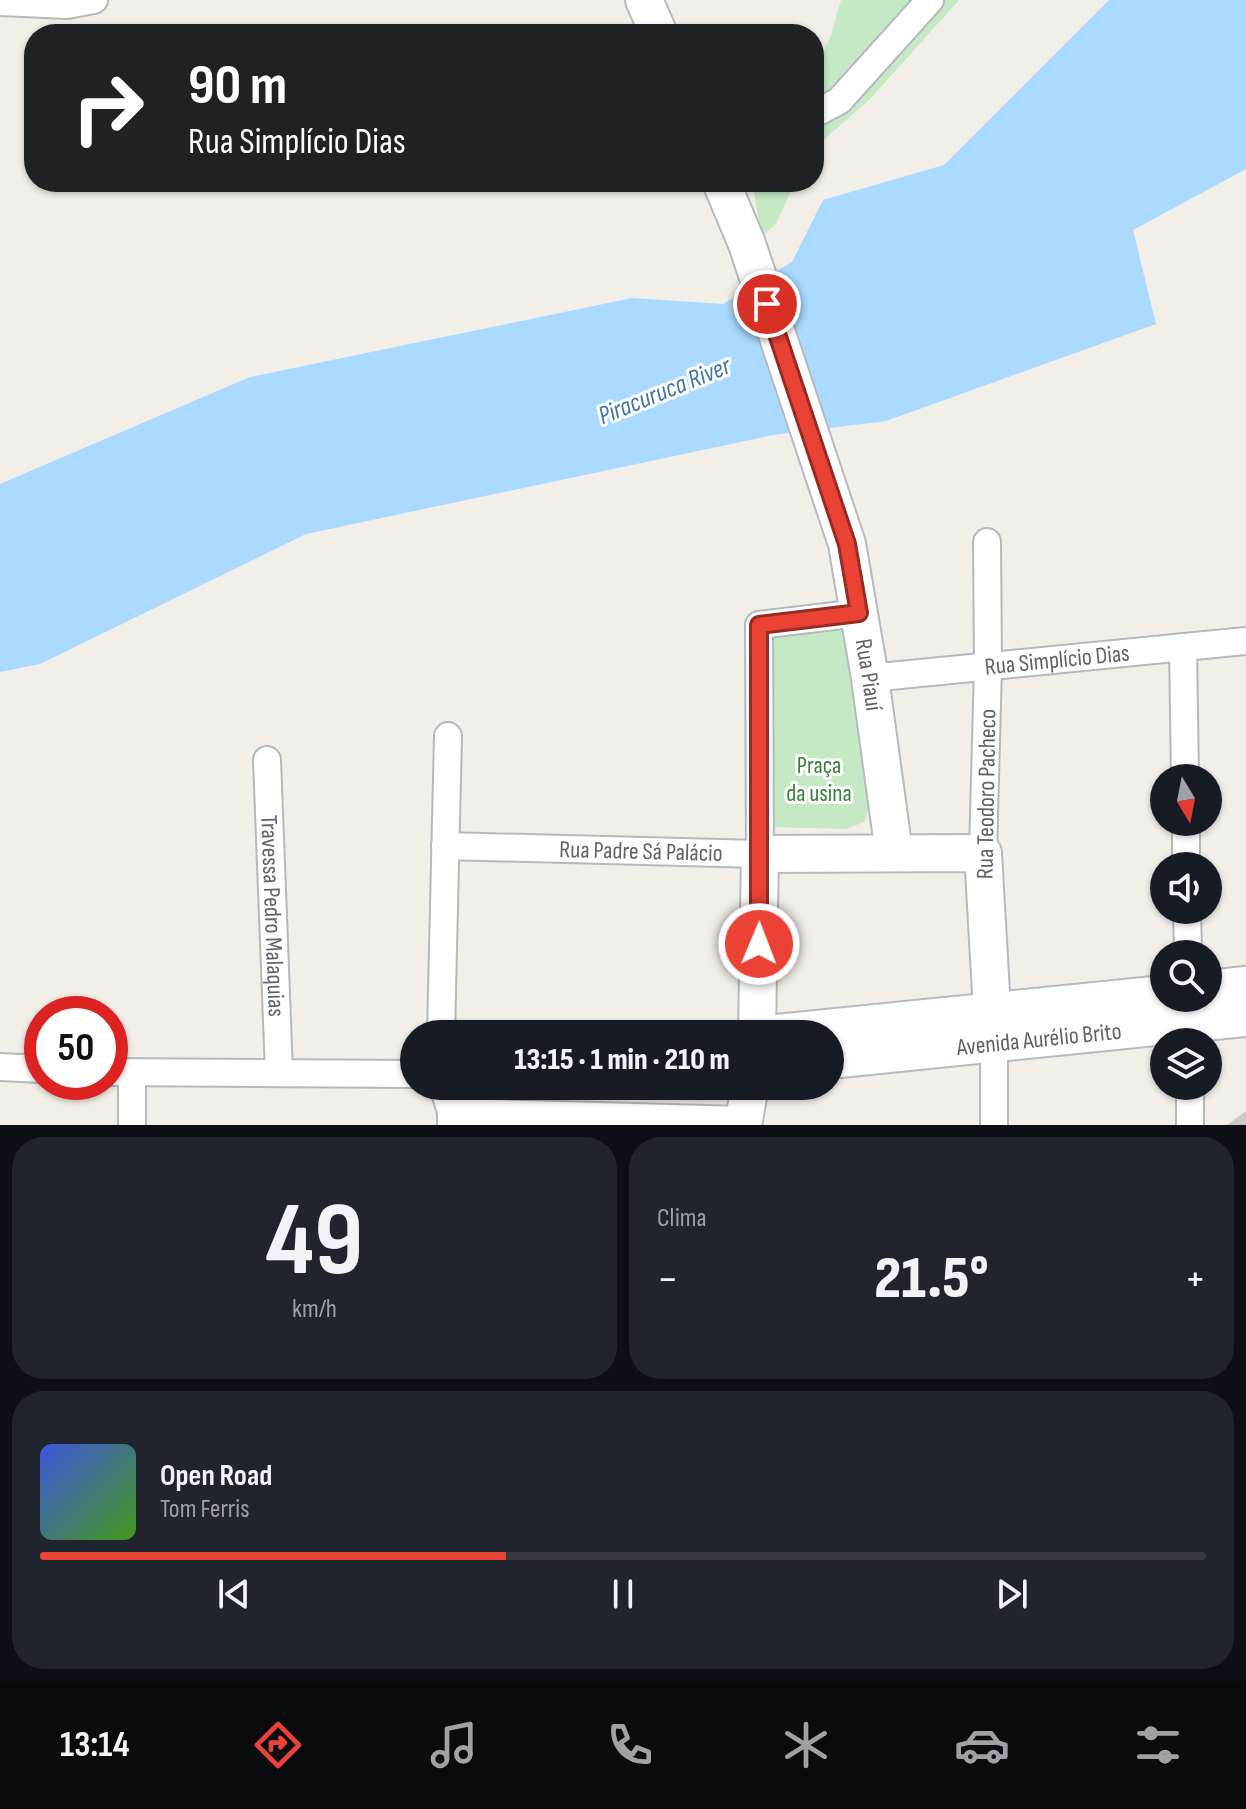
<!DOCTYPE html>
<html lang="pt">
<head>
<meta charset="utf-8">
<style>
  :root { --surface:#171b24; --page:#20242c; --text:#f1f3f6; --muted:#9ea1a6; --line:#363941; --accent:#ea4335 }
  body { margin:0; font-family:"Sofia Sans Condensed",sans-serif; background:var(--page); color:var(--text); height:100vh; display:flex; flex-direction:column; font-size:30px; white-space:nowrap }
  * { box-sizing:border-box; margin:0 }
  p { font-size:26px; color:var(--muted) }
  .icon { flex:none; width:44px; height:44px; fill:none; stroke:currentColor; stroke-width:2; stroke-linecap:round; stroke-linejoin:round }
  .map { position:relative; height:1125px; overflow:hidden }
  .side { display:flex; flex-direction:column; gap:12px; padding:12px; background:#0d0f14; flex:1 }
  .side>* { flex:none }
  .top-card { position:absolute; left:24px; top:24px; width:800px; height:168px; border-radius:32px; box-shadow:0 2px 6px #0004; background:#202124; color:#fff; overflow:hidden }
  .needle { width:52px; rotate:170deg }
  .buttons { position:absolute; left:1150px; top:764px; display:grid; gap:16px }
  .buttons a { display:grid; place-items:center; width:72px; height:72px; border-radius:50%; background:var(--surface); box-shadow:0 2px 6px #0004; font-size:40px }
  .speed { position:absolute; left:24px; top:996px; display:flex; gap:16px; font-size:40px; font-weight:700; text-align:center }
  .speed>* { display:grid; place-content:center; width:104px; height:104px; border-radius:50%; background:var(--surface); box-shadow:0 2px 6px #0004; line-height:1 }
  .speed .limit { border:12px solid #d22; background:#fff; color:#111 }
  .pin { position:absolute; display:grid; place-items:center; width:68px; height:68px; color:#fff; margin:-34px; border:4px solid #fff; border-radius:50%; box-shadow:0 2px 8px #0007 }
  .me { position:absolute; width:88px; margin:-44px; rotate:1deg; stroke-linejoin:round; filter:drop-shadow(0 0 6px #0008) }
  .turn { display:flex; align-items:center; gap:28px; height:168px; padding:0 32px; font-size:36px }
  .turn .icon { width:104px; height:104px; stroke-width:2.5 }
  .turn b { display:block; font-size:56px; line-height:68px }
  .big { font-size:60px; font-weight:800; line-height:1.1 }
  .side .widget { flex:1; display:flex; flex-direction:column; justify-content:center; gap:12px; min-width:0; padding:0 28px; border-radius:32px; background:var(--page) }
  .side .dial { align-items:center; gap:0 }
  .dial b { font-size:104px; line-height:1 }
  .song { display:flex; align-items:center; gap:24px }
  .cover { width:96px; height:96px; border-radius:12px; background:linear-gradient(135deg,hsl(230 70% 55%),hsl(100 70% 35%)) }
  .played { height:8px; border-radius:4px; background:linear-gradient(90deg,var(--accent) 40%,var(--line) 40%) }
  .keys { display:flex; justify-content:space-around; direction:ltr }
  .heat { display:flex; justify-content:space-between; align-items:center; font-size:44px; direction:ltr }
  .side .tiles { flex:1; display:grid; gap:12px; grid-template-columns:1fr 1fr }
  .widget:last-child { grid-column:span 2 }
  .trip { position:absolute; left:400px; top:1020px; width:444px; height:80px; border-radius:40px; background:var(--surface); box-shadow:0 2px 6px #0004; font-weight:800; line-height:80px; text-align:center }
  .dock { display:flex; height:128px; justify-content:space-around; align-items:center; background:#090b0e; color:var(--muted) }
  .dock .icon { width:56px; height:56px }
  .dock .selected { color:var(--accent) }
  .dock b { font-size:36px; color:var(--text) }
  .map>svg:first-child { display:block }
</style>
</head>
<body>
<div class="map">
<svg width="1246" height="1125" viewBox="0 0 1246 1125">
  <rect width="100%" height="100%" fill="#f1efe8"/>
  <g fill="#c5e8c5">
    <polygon points="841,0 959,0 869,100 814,148 814,74 830,38"/>
    <polygon points="752,182 795,182 776,224 762,236"/>
    <polygon points="845,626 872,800 864,822 846,829 771,827 769,639"/>
  </g>
  <polygon fill="#aadaff" points="1109,0 1246,0 1246,169 1133,230 1156,324 886,421 773,435 306,534 40,664 0,672 0,484 250,377 632,298 723,304 792,262 823,200 944,165"/>
  <polygon fill="#cccac5" points="1246,1111 1246,1125 1227,1125"/>
  <g fill="none" stroke-linecap="round" stroke-linejoin="round">
    <defs>
      <g id="minor">
        <polyline points="0,2 67,5 94,0"/>
        <polyline points="814,114 839,101 930,0"/>
        <polyline points="1183,647 1185,778"/>
        <path id="s1" d="M 870,678 L 1246,641"/>
        <path id="s2" d="M 267,760 L 279,1073"/>
        <polyline points="1186,822 1186,866"/>
        <path id="s3" d="M 445,846 L 760,854 L 759,625 L 859,613"/>
        <polyline points="983,853 988,666 987,542"/>
        <polyline points="1187,910 1188,954"/>
        <polyline points="1188,998 1190,1042"/>
        <polyline points="441,1034 448,736"/>
        <polyline points="994,1045 994,1125"/>
        <polyline points="0,1067 42,1069"/>
        <polyline points="110,1072 414,1074"/>
        <polyline points="132,1073 132,1125"/>
        <polyline points="443,1086 451,1112 451,1125"/>
        <polyline points="451,1112 743,1120"/>
        <polyline points="1190,1125 1190,1086"/>
      </g>
      <g id="secondary">
        <polyline points="644,0 659,34"/>
        <path id="s4" d="M 721,182 L 747,244 L 847,544 L 870,678 L 894,853"/>
        <polyline points="1208,989 1246,985"/>
        <polyline points="757,1034 760,854 983,853 994,1045"/>
        <polyline points="767,1034 1164,994"/>
        <path id="s5" d="M 830,1060 L 1246,1018"/>
        <polyline points="743,1125 750,1086"/>
      </g>
    </defs>
    <use href="#minor" stroke="#b5b8bc" stroke-width="30"/>
    <use href="#secondary" stroke="#b6babf" stroke-width="40"/>
    <use href="#minor" stroke="#fff" stroke-width="26"/>
    <use href="#secondary" stroke="#fff" stroke-width="36"/>
  </g>
  <g fill="none" stroke-linecap="round" stroke-linejoin="round">
    <defs>
      <polyline id="route" points="759,944 759,625 859,613 847,544 767,304"/>
    </defs>
    <use href="#route" stroke="#982c22" stroke-width="20"/>
    <use href="#route" stroke="#ea4335" stroke-width="14"/>
  </g>
  <g text-anchor="middle" stroke-width="6" stroke-linejoin="round" paint-order="stroke">
    <g font-size="24" fill="#5f6368" stroke="#fff">
      <text dy="8" stroke="none"><textPath href="#s1" startOffset="188">Rua Simplício Dias</textPath></text>
      <text dy="8" stroke="none"><textPath href="#s4" startOffset="516">Rua Piauí</textPath></text>
      <text transform="translate(986 794) rotate(-89)" y="8">Rua Teodoro Pacheco</text>
      <text dy="8" stroke="none"><textPath href="#s3" startOffset="196">Rua Padre Sá Palácio</textPath></text>
      <text dy="8" stroke="none"><textPath href="#s2" startOffset="156">Travessa Pedro Malaquias</textPath></text>
      <text dy="8" stroke="none"><textPath href="#s5" startOffset="210">Avenida Aurélio Brito</textPath></text>
    </g>
    <g font-size="24" fill="#348238" stroke="#fff">
      <text x="819" y="773">Praça<tspan x="819" dy="28">da usina</tspan></text>
    </g>
    <g font-size="26" font-style="italic" fill="#4174aa" stroke="#fff">
      <text transform="translate(664 390) rotate(-22)" y="9">Piracuruca River</text>
    </g>
  </g>
</svg>
<div class="buttons">
<a><svg class="needle" viewBox="-14 -14 28 28"><path d="M0-13l5 13h-10z" fill="#e53935"/><path d="M0 13l5-13h-10z" fill="#9ea1a6"/></svg></a>
<a><svg class="icon" aria-label="sound" viewBox="0 0 24 24"><path d="M4 9h4l5-4v14l-5-4H4zM17 9q2 3 0 6"/></svg></a>
<a><svg class="icon" aria-label="search" viewBox="0 0 24 24"><circle cx="10" cy="10" r="6"/><path d="M15 15l6 6"/></svg></a>
<a><svg class="icon" aria-label="layers" viewBox="0 0 24 24"><path d="M12 4l9 5-9 5-9-5zM3 14l9 5 9-5"/></svg></a>
</div>
<div class="speed"><div class="limit">50</div></div>
<div class="pin" style="left:767px;top:304px;background:#d93025"><svg class="icon" aria-label="arrive" viewBox="0 0 24 24"><path d="M6 21V4h12l-3 4 3 4H6"/></svg></div>
<svg class="me" style="left:759px;top:944px" viewBox="-20 -20 40 40"><circle r="17" fill="#ea4335" stroke="#fff" stroke-width="3"/><path d="M0-11L8 9 0 5-8 9z" fill="#fff"/></svg>
<div class="trip">13:15 · 1 min · 210 m</div>
<div class="top-card">
<div class="turn"><svg class="icon" aria-label="right" viewBox="0 0 24 24"><path d="M7 20v-9h11M14 6l5 5-5 5"/></svg><div><b>90 m</b>Rua Simplício Dias</div></div>
</div>
</div>
<section class="side">
<div class="tiles">
<div class="widget dial"><b>49</b><p>km/h</p></div>
<div class="widget"><p>Clima</p>
<div class="heat"><a>−</a><b class="big">21.5°</b><a>+</a></div>
</div>
<div class="widget">
<div class="song"><i class="cover"></i><div><b>Open Road</b><p>Tom Ferris</p></div></div>
<div class="played"></div>
<div class="keys"><svg class="icon" aria-label="previous" viewBox="0 0 24 24"><path d="M18 5L8 12l10 7zM5 5v14"/></svg><svg class="icon" aria-label="pause" viewBox="0 0 24 24"><path d="M8 5v14M16 5v14"/></svg><svg class="icon" aria-label="next" viewBox="0 0 24 24"><path d="M6 5l10 7-10 7zM19 5v14"/></svg></div>
</div>
</div>
</section>
<nav class="dock">
<b>13:14</b>
<svg class="icon selected" aria-label="directions" viewBox="0 0 24 24"><path d="M12 3l9 9-9 9-9-9zM9 14v-3h6M13 9l2 2-2 2"/></svg>
<svg class="icon" aria-label="music" viewBox="0 0 24 24"><path d="M9 18V5l10-2v13"/><circle cx="6" cy="18" r="3"/><circle cx="16" cy="16" r="3"/></svg>
<svg class="icon" aria-label="phone" viewBox="0 0 24 24"><path d="M5 4h4l2 5-3 2q2 4 5 5l2-3 5 2v4C11 20 4 13 5 4z"/></svg>
<svg class="icon" aria-label="climate" viewBox="0 0 24 24"><path d="M12 3v18M4 7l16 10M4 17L20 7"/></svg>
<svg class="icon" aria-label="car" viewBox="0 0 24 24"><path d="M5 17H2v-5l4-1 3-4h7l3 4 3 1v5h-3M9 17h6M6 11h13"/><circle cx="7" cy="17" r="2"/><circle cx="17" cy="17" r="2"/></svg>
<svg class="icon" aria-label="filters" viewBox="0 0 24 24"><path d="M4 7h16M4 17h16"/><circle cx="9" cy="7" r="2"/><circle cx="15" cy="17" r="2"/></svg>
</nav>
</body>
</html>
